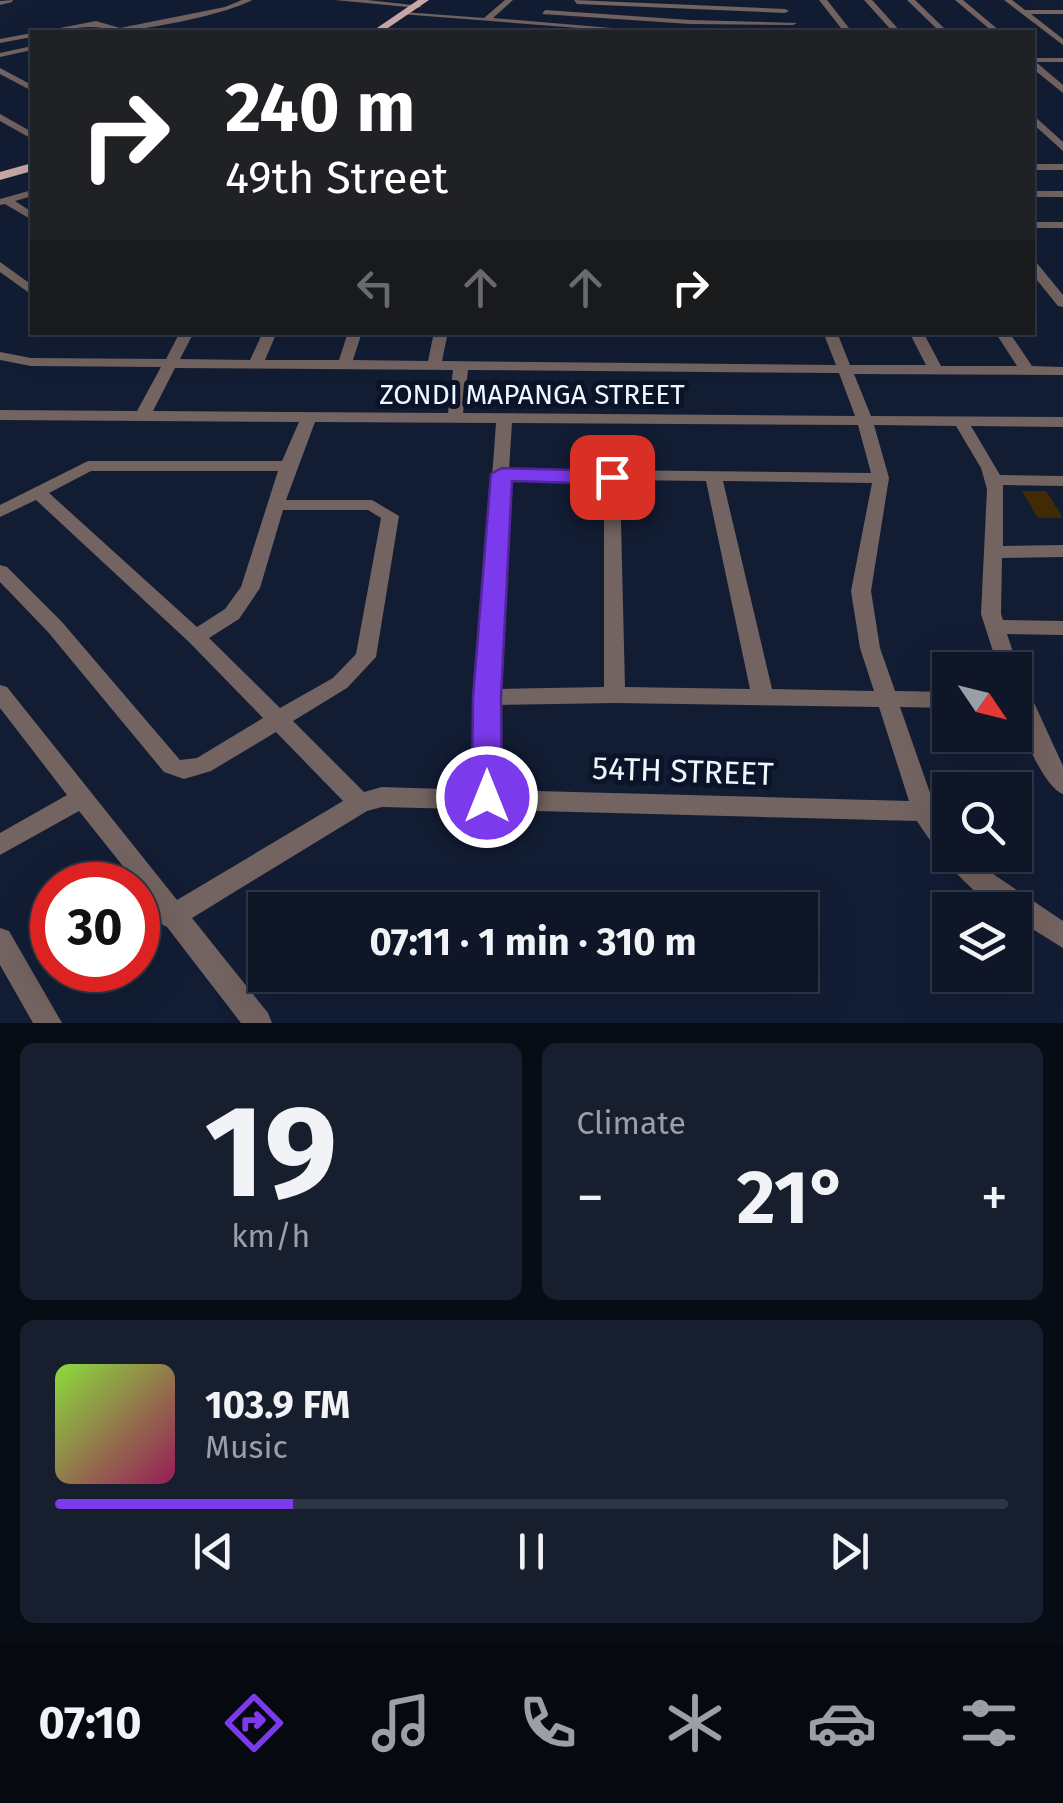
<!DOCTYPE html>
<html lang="en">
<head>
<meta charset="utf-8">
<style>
  :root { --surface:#0e1627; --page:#171f2f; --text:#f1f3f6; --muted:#9b9fa7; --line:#2e3544; --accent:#7c3aed }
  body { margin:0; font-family:"Fira Sans",sans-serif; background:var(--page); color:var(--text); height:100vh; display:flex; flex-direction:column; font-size:38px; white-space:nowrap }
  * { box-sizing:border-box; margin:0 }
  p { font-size:32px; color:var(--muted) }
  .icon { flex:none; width:55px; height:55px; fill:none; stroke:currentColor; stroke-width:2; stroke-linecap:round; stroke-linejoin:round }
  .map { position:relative; height:1023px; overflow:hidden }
  .panel { display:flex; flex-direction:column; gap:20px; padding:20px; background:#080c15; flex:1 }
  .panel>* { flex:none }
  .top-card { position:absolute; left:30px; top:30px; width:1005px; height:305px; border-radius:0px; box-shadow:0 10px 40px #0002,0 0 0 2px var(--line); background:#202124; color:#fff; overflow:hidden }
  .needle { width:65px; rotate:125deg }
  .fabs { position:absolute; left:932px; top:652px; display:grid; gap:20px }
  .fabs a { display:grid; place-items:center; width:100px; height:100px; border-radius:0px; background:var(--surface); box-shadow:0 10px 40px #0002,0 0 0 2px var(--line); font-size:50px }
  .speed { position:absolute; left:30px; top:862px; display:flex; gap:20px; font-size:50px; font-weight:700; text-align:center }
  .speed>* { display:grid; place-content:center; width:130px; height:130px; border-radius:50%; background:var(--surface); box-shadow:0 10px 40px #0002,0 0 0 2px var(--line); line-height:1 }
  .speed .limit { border:15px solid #d22; background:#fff; color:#111 }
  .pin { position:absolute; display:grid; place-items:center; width:85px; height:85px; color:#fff; margin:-42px; border-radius:20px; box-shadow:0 5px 15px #0006 }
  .me { position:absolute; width:110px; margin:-55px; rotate:0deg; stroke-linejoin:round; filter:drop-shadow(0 0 8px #0008) }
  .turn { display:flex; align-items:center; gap:35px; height:210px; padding:0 30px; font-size:45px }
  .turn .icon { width:130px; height:130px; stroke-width:2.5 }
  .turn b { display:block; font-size:70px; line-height:85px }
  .lanes { display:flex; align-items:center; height:95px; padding:0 30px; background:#0003; justify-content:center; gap:50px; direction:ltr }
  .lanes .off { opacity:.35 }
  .big { font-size:75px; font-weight:700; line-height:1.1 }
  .panel .card { flex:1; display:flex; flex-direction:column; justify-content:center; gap:15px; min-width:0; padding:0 35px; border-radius:15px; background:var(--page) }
  .panel .dial { align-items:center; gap:0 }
  .dial b { font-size:130px; line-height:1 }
  .song { display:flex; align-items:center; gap:30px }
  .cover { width:120px; height:120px; border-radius:15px; background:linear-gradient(135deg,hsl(90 70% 55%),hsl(330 70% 35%)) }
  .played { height:10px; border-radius:5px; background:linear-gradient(90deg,var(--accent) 25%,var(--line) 25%) }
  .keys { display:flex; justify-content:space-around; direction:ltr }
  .heat { display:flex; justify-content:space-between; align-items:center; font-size:55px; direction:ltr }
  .panel .tiles { flex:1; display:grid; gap:20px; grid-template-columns:1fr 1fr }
  .card:last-child { grid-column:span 2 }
  .trip { position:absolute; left:248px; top:892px; width:570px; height:100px; border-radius:0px; background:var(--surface); box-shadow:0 10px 40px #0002,0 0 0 2px var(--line); font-weight:700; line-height:100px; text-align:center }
  .dock { display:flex; height:160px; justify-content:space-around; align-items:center; background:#060910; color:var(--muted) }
  .dock .icon { width:70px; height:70px }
  .dock .active { color:var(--accent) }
  .dock b { font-size:45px; color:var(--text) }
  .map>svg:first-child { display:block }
</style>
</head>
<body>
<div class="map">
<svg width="1063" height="1023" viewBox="0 0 1063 1023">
  <rect width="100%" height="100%" fill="#121d34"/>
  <polygon fill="#412b03" points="1022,491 1046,491 1063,518 1038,518"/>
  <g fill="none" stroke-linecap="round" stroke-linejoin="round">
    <g fill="#736361" fill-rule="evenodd">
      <polygon points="13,0 12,2 0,5 0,1"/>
      <path d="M 242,0 L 252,0 C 225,15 137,32 106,32 L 110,30 C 86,22 63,33 39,32 L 96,21 L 120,28 L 225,7 Z"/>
      <polygon points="335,0 367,0 422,6 418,8"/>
      <polygon points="505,0 513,0 493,18 659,32 630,32 400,14 404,12 484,18"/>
      <polygon points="574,0 785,9 789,11 785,13 577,4"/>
      <polygon points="819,0 827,0 852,32 844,32"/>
      <polygon points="864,0 872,0 901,32 893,32"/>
      <polygon points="907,0 915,0 948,32 940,32"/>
      <polygon points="955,0 963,0 1001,32 993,32"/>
      <polygon points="1004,0 1012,0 1025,10 1063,10 1063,14 1031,14 1063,39 1063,45"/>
      <polygon points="545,10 690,20 797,23 793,25 690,24 542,14"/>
      <polygon points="32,33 32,37 0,43 0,39"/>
      <polygon points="32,46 32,50 0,57 0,53"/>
      <polygon points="1032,58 1063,58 1063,62 1036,62 1063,85 1063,93 1032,68"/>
      <polygon points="0,68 32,85 32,91 0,74"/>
      <polygon points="0,114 32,132 32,139 0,121"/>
      <polygon points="1032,114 1063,142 1063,151 1032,123"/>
      <rect x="1032" y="164" width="31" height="6"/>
      <polygon points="32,190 32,196 15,201 32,212 32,220 5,204 0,205 0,199"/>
      <rect x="1032" y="191" width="31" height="6"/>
      <rect x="1032" y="222" width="31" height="6"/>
      <polygon points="1032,261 1036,262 1063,295 1063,307 1058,306 1032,274"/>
      <polygon points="0,262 32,285 32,295 0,272"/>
      <path d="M 180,332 L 194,332 L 180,359 L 250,360 L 263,332 L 277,332 L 265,360 L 339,360 L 348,332 L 362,332 L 353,360 L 428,361 L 434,332 L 448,332 L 442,361 L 836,365 L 823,332 L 837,332 L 850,365 L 926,365 L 909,332 L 923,332 L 941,366 L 1017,366 L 995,332 L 1009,332 L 1032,366 L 1063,367 L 1063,375 L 854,374 L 871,416 L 1063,417 L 1063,427 L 971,426 L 1000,475 L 1063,476 L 1063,486 L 1003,485 L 1003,546 L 1063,545 L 1063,557 L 1002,558 L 1001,614 L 1003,620 L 1063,621 L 1063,635 L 1007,634 L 1019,670 L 1016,675 L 1022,678 L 1025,683 L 1063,766 L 1063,794 C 1044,788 1021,731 1016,711 C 1013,699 1015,683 1015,670 L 999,670 L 981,614 L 987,489 L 981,468 L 956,426 L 874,425 L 889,478 L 871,591 L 880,648 L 895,691 L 950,692 L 950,708 L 900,707 L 935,807 L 950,831 L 950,855 L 971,855 L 996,876 L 1063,921 L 1063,948 L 1015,918 L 1015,910 C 979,910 935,849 917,821 L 382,807 L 367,811 L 192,918 L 268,1013 L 272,1023 L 241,1023 L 167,927 L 163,925 L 138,885 L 79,811 L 0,855 L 0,833 L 67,795 L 0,708 L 0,685 L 7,687 L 177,900 L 343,801 L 276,732 L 211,771 L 184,779 L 164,772 L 48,632 L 0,582 L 0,565 L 7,567 L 62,622 L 180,760 L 197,758 L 263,718 L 189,642 L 36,500 L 0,517 L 0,505 L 88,461 L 282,461 L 299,422 L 0,420 L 0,410 L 137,411 L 161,367 L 31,366 L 0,360 L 0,352 L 31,358 L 166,359 ZM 175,368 L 453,370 L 448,413 L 153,411 ZM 468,370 L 839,373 L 855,416 L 463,413 ZM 315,422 L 496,423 L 476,697 L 475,790 L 382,787 L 364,792 L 293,721 L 347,688 L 376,657 L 399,516 L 372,500 L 286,500 ZM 512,423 L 858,425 L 871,473 L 509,469 ZM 91,471 L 278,471 L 241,587 L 225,609 L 197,627 L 49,493 ZM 509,479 L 604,480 L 604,687 L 498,689 ZM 620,480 L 706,481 L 750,689 L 625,687 ZM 723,481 L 872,483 L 851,591 L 860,648 L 874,691 L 772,689 ZM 283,510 L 368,510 L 381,518 L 356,654 L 333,678 L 280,708 L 209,638 L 239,619 L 260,588 ZM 615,703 L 879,707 L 909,801 L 499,790 L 498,705 Z"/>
      <polygon points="0,928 9,931 62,1023 33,1023 0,965"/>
    </g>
    <g fill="#caa8a6" fill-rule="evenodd">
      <polygon points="418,0 429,0 382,32 371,32"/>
      <polygon points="32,163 32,171 0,180 0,172"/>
    </g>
  </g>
  <polygon fill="#7c3aed" stroke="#51269a" stroke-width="2.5" points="502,468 612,471 623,477 612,484 512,481 501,697 502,797 498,806 487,809 476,806 472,797 473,697 491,474"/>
  <g text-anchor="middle" stroke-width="10" stroke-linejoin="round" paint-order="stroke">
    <g font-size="28" fill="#f0f5fe" stroke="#091429">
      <text x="532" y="404">ZONDI MAPANGA STREET</text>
    </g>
    <g font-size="32" fill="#f0f5fe" stroke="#091429">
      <text transform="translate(683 771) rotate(2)" y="11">54TH STREET</text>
    </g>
  </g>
</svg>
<div class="fabs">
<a><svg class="needle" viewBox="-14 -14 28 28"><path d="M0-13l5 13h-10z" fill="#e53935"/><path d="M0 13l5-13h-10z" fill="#9b9fa7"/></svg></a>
<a><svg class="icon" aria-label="search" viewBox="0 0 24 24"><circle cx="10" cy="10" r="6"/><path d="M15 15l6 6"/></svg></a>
<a><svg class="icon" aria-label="layers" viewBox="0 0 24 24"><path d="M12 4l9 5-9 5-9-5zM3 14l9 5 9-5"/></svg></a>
</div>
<div class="speed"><div class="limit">30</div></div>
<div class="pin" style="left:612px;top:477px;background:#d93025"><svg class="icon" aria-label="arrive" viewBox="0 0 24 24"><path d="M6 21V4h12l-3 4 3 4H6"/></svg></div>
<svg class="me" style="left:487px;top:797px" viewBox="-20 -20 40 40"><circle r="17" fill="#7c3aed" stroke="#fff" stroke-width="3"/><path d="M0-11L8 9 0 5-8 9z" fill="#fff"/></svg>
<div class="trip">07:11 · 1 min · 310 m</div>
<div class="top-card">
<div class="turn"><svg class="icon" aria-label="right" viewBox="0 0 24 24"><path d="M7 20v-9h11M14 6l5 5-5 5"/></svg><div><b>240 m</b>49th Street</div></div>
<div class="lanes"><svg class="icon off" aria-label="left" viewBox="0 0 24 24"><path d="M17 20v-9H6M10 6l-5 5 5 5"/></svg><svg class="icon off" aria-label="ahead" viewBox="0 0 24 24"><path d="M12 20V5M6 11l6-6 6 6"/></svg><svg class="icon off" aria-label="ahead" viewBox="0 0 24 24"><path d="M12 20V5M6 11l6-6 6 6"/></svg><svg class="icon" aria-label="right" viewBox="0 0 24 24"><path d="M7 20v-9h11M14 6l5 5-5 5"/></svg></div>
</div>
</div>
<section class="panel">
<div class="tiles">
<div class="card dial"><b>19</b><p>km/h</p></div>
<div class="card"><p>Climate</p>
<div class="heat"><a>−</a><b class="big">21°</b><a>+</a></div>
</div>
<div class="card">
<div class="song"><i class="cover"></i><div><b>103.9 FM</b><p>Music</p></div></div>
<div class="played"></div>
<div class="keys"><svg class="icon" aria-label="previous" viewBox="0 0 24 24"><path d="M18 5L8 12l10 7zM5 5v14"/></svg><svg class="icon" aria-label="pause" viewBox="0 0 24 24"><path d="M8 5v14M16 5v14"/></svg><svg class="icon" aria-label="next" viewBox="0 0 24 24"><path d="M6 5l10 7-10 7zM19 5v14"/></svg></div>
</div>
</div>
</section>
<nav class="dock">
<b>07:10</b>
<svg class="icon active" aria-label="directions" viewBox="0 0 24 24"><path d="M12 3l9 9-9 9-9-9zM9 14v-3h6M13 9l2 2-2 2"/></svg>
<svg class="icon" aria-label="music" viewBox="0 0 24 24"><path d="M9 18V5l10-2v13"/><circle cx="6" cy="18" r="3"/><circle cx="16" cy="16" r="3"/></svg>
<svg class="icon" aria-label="phone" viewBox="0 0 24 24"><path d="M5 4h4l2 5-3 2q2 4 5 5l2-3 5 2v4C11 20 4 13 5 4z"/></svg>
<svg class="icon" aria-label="climate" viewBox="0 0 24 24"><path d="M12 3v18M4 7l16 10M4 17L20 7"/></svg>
<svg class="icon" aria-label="car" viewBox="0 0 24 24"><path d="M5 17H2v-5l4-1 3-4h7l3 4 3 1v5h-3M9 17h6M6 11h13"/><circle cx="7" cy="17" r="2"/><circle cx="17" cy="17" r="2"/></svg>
<svg class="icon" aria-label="filters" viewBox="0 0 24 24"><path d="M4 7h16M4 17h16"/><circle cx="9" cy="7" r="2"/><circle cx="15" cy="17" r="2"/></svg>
</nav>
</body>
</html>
